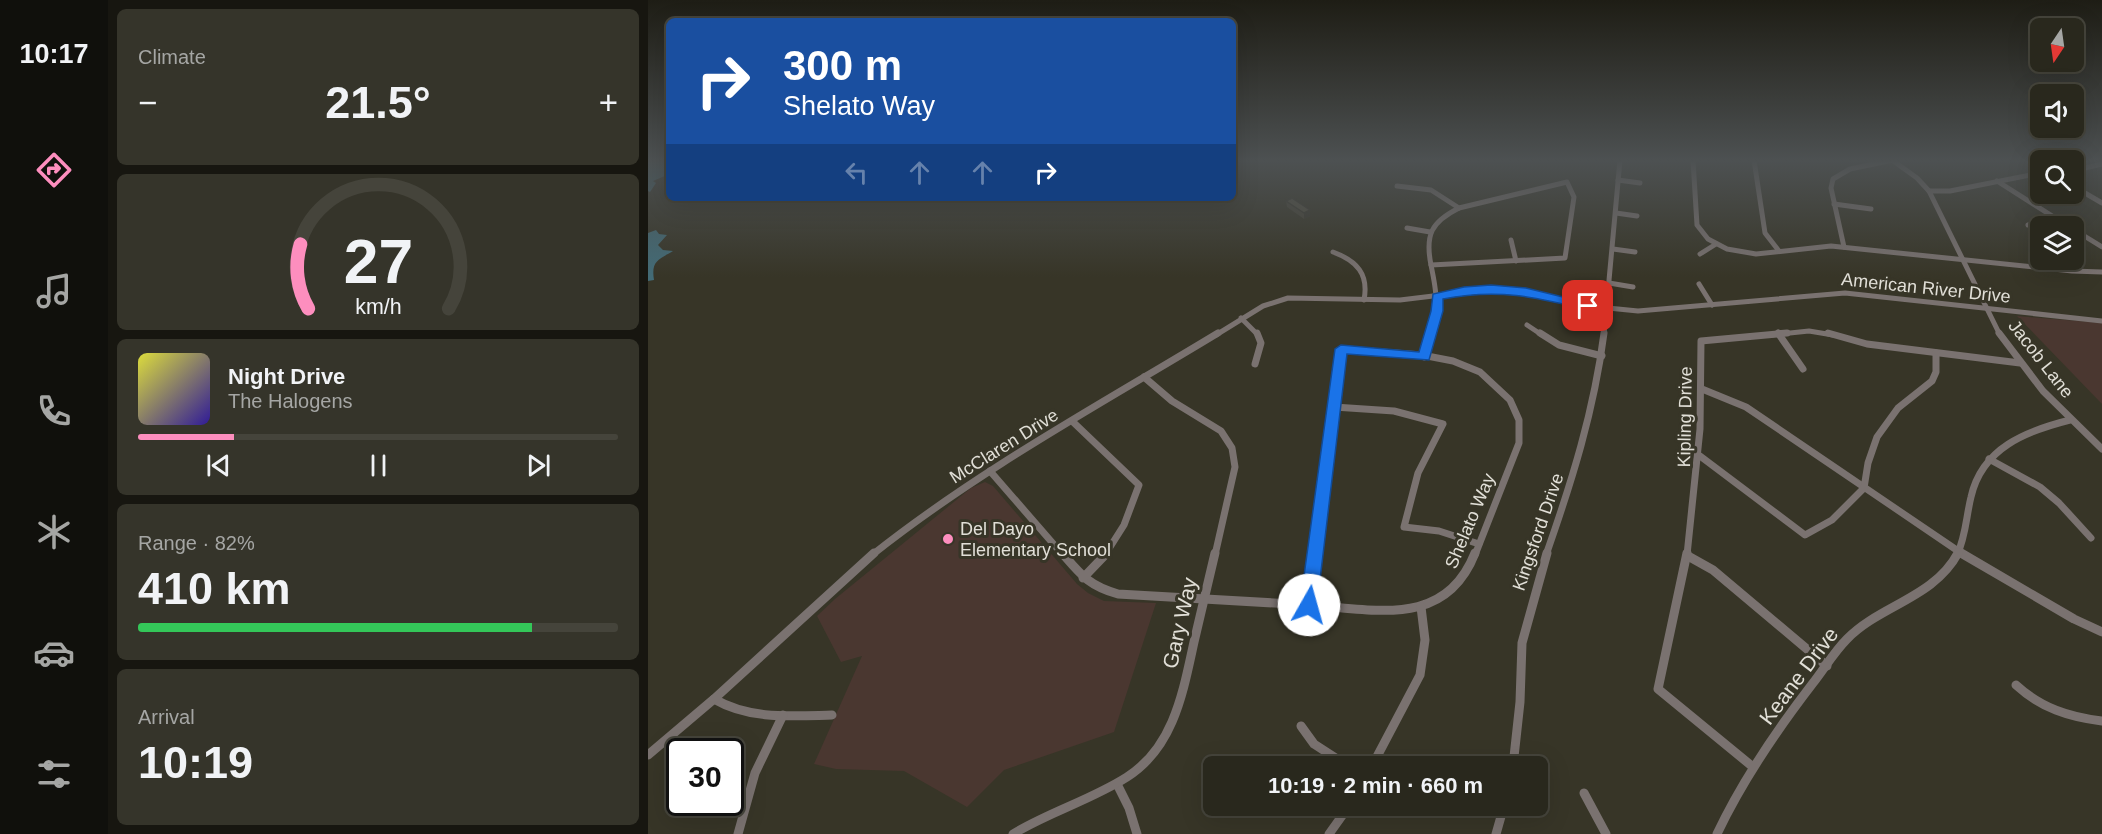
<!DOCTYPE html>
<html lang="en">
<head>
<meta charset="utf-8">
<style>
  :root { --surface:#29281d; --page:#35342a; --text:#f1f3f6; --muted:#a5a6a4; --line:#45443b; --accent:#fd8ebe }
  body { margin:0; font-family:Arial,sans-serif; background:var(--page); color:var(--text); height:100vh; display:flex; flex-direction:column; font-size:22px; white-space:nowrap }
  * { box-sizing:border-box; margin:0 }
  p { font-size:20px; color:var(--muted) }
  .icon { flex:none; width:33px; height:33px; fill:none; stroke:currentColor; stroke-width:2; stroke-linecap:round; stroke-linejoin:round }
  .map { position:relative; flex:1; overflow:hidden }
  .details { display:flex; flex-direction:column; gap:9px; padding:9px; background:#171610; width:540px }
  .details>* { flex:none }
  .top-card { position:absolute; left:18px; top:18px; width:570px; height:183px; border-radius:9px; box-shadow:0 6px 24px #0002,0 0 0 2px var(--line); background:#1a4fa0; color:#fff; overflow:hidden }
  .needle { width:39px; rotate:193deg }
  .controls { position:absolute; left:1382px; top:18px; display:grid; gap:12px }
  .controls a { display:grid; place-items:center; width:54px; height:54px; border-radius:9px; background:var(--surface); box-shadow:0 6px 24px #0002,0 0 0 2px var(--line); font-size:30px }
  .speed { position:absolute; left:18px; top:738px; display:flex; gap:12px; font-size:30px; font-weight:700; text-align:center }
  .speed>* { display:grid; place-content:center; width:78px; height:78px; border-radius:50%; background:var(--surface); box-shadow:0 6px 24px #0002,0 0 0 2px var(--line); line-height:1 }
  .speed .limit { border:3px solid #111; border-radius:9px; background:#fff; color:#111 }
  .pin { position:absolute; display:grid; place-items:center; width:51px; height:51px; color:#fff; margin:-26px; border-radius:12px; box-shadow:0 3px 9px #0006 }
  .me { position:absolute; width:66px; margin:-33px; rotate:7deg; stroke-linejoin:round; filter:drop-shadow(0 0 4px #0008) }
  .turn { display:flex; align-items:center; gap:21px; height:126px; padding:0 18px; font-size:27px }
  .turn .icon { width:78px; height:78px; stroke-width:2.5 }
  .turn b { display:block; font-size:42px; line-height:51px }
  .lanes { display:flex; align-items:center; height:57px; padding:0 18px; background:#0003; justify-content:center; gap:30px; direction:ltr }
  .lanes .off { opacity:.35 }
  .big { font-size:45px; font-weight:600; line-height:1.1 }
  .details .card { flex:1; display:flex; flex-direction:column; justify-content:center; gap:9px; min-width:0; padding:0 21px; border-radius:9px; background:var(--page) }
  .details .dial { align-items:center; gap:0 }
  .dial svg { height:156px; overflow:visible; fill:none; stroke:var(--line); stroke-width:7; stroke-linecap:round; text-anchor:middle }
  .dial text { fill:var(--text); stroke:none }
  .song { display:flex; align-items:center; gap:18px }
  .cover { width:72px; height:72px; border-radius:9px; background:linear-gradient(135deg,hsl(60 70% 55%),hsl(250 70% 35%)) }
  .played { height:6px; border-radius:3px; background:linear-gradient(90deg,var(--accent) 20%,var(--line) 20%) }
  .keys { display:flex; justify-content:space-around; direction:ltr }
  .heat { display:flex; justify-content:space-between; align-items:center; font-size:33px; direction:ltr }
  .charge { height:9px; border-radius:4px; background:linear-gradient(90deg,#34c759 82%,var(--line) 0) }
  .trip { position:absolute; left:555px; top:756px; width:345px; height:60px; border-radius:9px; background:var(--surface); box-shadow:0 6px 24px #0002,0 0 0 2px var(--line); font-weight:600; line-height:60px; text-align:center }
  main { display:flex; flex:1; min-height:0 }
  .menu { display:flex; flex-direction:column; width:108px; justify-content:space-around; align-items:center; background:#10100c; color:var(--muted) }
  .menu .icon { width:42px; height:42px }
  .menu .on { color:var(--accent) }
  .menu b { font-size:27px; color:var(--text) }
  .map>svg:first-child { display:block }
</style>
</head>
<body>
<main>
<nav class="menu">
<b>10:17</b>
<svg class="icon on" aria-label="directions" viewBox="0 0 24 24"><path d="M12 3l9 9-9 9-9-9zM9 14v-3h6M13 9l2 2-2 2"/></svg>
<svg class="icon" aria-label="music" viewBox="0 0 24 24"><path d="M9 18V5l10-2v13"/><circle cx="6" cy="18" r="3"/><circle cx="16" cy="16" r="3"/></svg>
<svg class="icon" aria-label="phone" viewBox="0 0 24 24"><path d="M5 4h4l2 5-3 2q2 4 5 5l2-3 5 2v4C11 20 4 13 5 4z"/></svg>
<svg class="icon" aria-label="climate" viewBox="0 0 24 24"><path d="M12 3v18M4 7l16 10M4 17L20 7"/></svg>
<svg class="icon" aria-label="car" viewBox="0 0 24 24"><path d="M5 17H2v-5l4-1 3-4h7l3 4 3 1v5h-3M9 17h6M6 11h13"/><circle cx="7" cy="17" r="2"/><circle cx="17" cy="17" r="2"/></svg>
<svg class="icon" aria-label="filters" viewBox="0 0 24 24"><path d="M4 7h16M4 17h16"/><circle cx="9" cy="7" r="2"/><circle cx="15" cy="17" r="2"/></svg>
</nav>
<section class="details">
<div class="card"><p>Climate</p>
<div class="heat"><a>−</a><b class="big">21.5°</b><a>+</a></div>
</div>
<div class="card dial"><svg viewBox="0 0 100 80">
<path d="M14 69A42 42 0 1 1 86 69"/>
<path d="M14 69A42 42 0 0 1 10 36" stroke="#fd8ebe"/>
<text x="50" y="56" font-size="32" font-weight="700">27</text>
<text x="50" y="72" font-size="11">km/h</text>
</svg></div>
<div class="card">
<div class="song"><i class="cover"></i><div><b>Night Drive</b><p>The Halogens</p></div></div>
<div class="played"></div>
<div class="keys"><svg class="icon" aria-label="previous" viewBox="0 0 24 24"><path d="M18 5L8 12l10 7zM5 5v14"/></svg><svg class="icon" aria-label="pause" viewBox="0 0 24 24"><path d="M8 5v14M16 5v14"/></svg><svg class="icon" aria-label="next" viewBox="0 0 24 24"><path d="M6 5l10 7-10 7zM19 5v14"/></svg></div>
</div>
<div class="card"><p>Range · 82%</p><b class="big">410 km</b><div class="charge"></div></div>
<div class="card"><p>Arrival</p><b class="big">10:19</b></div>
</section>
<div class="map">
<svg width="1454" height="834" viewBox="0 0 1454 834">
  <rect width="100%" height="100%" fill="#373527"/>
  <g fill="#4a3730">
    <polygon points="1369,316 1454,323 1454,404"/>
    <polygon points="337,482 345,486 429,584 440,593 456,601 508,603 466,732 356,770 319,807 256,771 188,769 166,764 214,656 193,662 169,616 187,599 323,488"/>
  </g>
  <g fill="#436b76">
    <polygon points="5,160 21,160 21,183 17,183 16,180 19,175 5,181 8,183 2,192 0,191 0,162"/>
    <path d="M 8,230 L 11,234 L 19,235 L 10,245 L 15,250 L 25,251 C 10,260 3,261 6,280 L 0,281 L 0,233 Z"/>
  </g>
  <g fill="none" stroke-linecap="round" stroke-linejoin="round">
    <g stroke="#7a7270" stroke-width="5">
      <polyline points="1045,160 1049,225 1060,239 1079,249 1108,254 1183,246 1424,271 1454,272"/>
      <polyline points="1106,160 1117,233 1131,251"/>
      <polyline points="1244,160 1269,178 1281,191 1352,335"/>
      <polyline points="1425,171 1454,164"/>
      <polyline points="970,180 992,183"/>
      <polyline points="1349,181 1420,226"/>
      <path d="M 919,182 L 926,197 L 917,258 L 783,265 C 777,235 783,222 811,208 Z"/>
      <polyline points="749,186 783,190 811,208"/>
      <polyline points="1425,186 1454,203"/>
      <polyline points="1281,191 1302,191 1392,173"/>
      <polyline points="1186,204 1223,209"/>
      <polyline points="968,213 989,216"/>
      <polyline points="1380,225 1406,218"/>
      <polyline points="759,228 782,232"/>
      <polyline points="1425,229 1454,247"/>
      <polyline points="863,240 868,261"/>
      <polyline points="1196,247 1183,188 1185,179 1202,169 1245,160"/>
      <polyline points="965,249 987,252"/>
      <path d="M 685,252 C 709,261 721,274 716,300"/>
      <polyline points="1052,254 1068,244"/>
      <polyline points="961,283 985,287"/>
      <polyline points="1051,284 1064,305"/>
      <polyline points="593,318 610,335"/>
      <polyline points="879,325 894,335"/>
      <polyline points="568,335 615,306 640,298 752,300 843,289 878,291 940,306 990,311 1197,293 1454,321"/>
      <path d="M 782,335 C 791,305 789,294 783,265"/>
      <polyline points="956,335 972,160"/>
      <polyline points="1123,335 1161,331 1185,335"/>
    </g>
    <g stroke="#7a7270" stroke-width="7">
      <polyline points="892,333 911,345 954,356"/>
      <polyline points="1130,333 1155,369"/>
      <polyline points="1180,333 1219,344 1372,363"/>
      <polyline points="1351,333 1395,391 1454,449"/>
      <polyline points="776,357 783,333"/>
      <polyline points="607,364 613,343 609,333"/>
      <polyline points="496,377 524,401 573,431 584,448 587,467 567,555"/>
      <polyline points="1054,389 1098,407 1316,555"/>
      <polyline points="686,407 746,411 795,424 770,473 756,527 791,531 831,544"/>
      <polyline points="424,421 491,485 476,525 457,555"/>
      <polyline points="1052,456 1157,535 1184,520 1216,488 1220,463 1229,437 1250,408 1284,381 1288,372 1288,353"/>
      <polyline points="1341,459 1392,487 1411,503 1443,538"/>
      <polyline points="342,471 415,555"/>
      <path d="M 224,555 C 331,470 453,404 570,333"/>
      <polyline points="667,555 693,349 774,355 805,361 832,372 862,400 871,420 871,443 827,555"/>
      <path d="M 898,555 C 924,481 946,411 956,333"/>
      <polyline points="1039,555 1052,429 1053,341 1139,333"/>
      <path d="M 1309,555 C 1318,536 1318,517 1323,497 C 1334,448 1378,431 1422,420"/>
    </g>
    <g stroke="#7a7270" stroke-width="9">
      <path d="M 414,553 C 433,575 441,586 470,594 L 661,605"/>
      <polyline points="1039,553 1010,689 1105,767"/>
      <polyline points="1313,553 1426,619 1454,632"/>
      <polyline points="1040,556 1065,570 1179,666"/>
      <polyline points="435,578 459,553"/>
      <path d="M 661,605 C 727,609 797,629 827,553"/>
      <polyline points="661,605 667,553"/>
      <path d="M 1368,685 C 1393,708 1421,717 1454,721"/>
      <path d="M 66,699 C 102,720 144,716 184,715"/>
      <polyline points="653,726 666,744 700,766"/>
      <polyline points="0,755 66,699 226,553"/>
      <polyline points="724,766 772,675 777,640 773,607"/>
      <polyline points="865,766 872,702 874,643 899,553"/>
      <polyline points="469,784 481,808 489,834"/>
      <polyline points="936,793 958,834"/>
      <polyline points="90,834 107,773 135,715"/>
      <path d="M 365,834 C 401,812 443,800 479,777 C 526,747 535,692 546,642 C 553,613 560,583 567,553"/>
      <polyline points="681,834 701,806"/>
      <polyline points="848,834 856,806"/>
      <path d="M 1069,834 C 1095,779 1128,731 1165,683 C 1176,669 1186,652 1199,639 C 1232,605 1286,598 1310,553"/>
    </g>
  </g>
  <polygon fill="#454236" points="638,201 662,216 656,219 639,207"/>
  <polygon fill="#38362c" points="662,210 662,216 656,219 656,213"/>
  <polygon fill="#504d3f" stroke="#38362c" stroke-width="1.5" points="644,198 662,210 656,213 638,201"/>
  <linearGradient id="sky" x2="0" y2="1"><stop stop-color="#1e1d15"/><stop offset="0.58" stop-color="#4d5152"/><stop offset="1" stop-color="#4d5152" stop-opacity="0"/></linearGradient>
  <rect width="1454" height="277" fill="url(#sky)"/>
  <path fill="#1a73e8" stroke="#114b97" stroke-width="1.5" d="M 843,285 L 878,288 L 944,304 L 946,306 L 940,310 C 887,297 850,288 795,299 L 795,311 L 781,360 L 699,354 L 669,605 L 667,610 L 661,613 L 655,610 L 652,605 L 687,349 L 693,345 L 771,352 L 783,311 L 785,294 L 816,287 Z"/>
  <circle fill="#fd8ebe" stroke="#373527" stroke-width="2" cx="300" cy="539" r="6"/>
  <g text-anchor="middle" stroke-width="6" stroke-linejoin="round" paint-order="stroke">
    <g font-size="18" fill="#e1dfd7" stroke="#373527">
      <text transform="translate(1278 288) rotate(6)" y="6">American River Drive</text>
      <text transform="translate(1393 359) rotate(52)" y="6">Jacob Lane</text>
      <text transform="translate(1037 417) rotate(-89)" y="6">Kipling Drive</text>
      <text transform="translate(356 446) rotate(-32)" y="6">McClaren Drive</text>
      <text transform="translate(822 521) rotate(-67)" y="6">Shelato Way</text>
      <text transform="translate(890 532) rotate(-71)" y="6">Kingsford Drive</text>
    </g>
    <g font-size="18" fill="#e1dfd7" stroke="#373527" text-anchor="start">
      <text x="312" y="535">Del Dayo<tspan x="312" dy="21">Elementary School</tspan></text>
    </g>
    <g font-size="21" fill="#e1dfd7" stroke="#373527">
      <text transform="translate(532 623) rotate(-77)" y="7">Gary Way</text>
      <text transform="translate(1151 676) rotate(-53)" y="7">Keane Drive</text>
    </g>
  </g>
</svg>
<div class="controls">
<a><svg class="needle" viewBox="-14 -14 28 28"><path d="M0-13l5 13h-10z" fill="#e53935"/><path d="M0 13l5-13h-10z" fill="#a5a6a4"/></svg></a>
<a><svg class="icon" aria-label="sound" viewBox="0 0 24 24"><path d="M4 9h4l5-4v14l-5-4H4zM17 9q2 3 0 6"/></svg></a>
<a><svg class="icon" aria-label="search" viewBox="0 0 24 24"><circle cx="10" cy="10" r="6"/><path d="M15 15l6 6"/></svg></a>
<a><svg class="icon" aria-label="layers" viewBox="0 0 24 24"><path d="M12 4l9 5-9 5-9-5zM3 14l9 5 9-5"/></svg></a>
</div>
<div class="speed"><div class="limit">30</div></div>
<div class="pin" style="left:940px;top:306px;background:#d93025"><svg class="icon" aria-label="arrive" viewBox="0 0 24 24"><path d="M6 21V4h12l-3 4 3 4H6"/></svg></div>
<svg class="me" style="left:661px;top:605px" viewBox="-20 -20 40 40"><circle r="19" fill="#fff"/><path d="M0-13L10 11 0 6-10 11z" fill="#1a73e8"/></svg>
<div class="trip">10:19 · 2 min · 660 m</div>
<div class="top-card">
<div class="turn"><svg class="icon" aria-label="right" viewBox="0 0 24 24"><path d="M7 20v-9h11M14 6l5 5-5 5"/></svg><div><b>300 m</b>Shelato Way</div></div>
<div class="lanes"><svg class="icon off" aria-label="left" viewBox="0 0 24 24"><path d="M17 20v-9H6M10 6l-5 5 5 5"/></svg><svg class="icon off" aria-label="ahead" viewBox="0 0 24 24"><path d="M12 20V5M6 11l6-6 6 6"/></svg><svg class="icon off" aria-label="ahead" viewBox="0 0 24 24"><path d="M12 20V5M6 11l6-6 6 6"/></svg><svg class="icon" aria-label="right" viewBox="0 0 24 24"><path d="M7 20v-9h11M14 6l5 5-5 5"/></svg></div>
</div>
</div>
</main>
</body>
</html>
